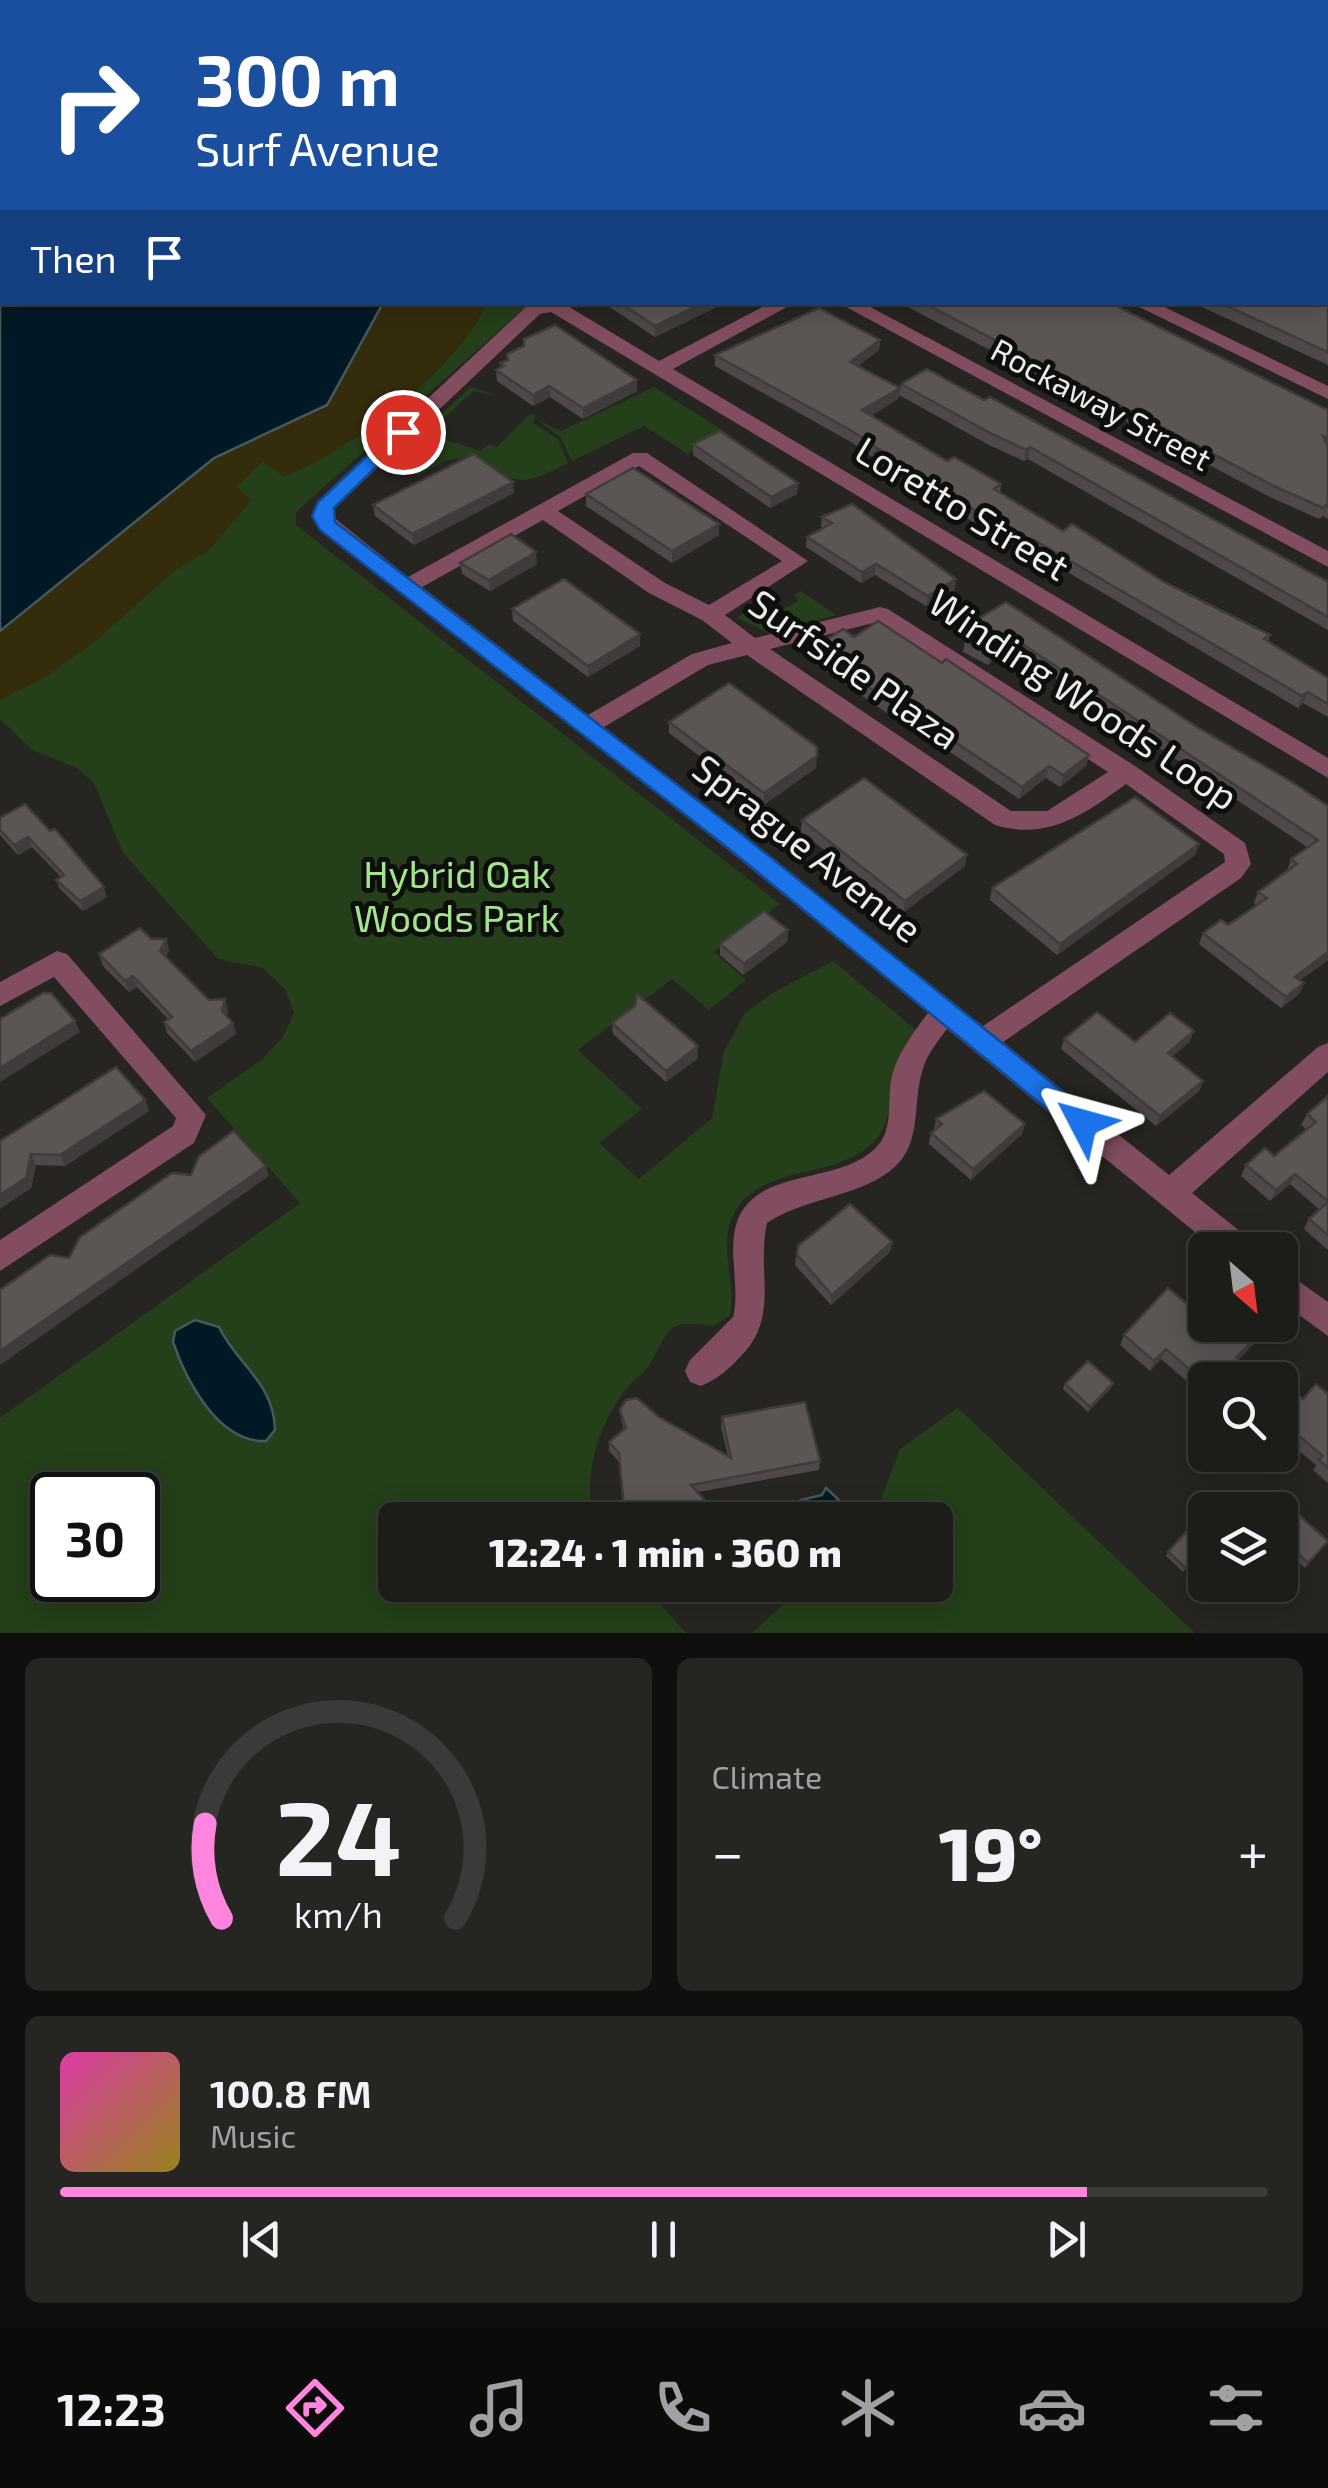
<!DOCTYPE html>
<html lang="en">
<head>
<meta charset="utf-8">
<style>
  :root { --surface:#1c1c19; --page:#252522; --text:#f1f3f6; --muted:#a0a1a2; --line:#3a3a38; --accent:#ff85df }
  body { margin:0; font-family:"Exo 2",sans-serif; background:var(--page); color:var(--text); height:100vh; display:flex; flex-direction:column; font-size:38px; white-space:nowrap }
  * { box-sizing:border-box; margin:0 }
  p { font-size:32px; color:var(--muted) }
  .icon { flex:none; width:55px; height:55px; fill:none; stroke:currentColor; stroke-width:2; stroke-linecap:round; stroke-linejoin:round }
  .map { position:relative; height:1633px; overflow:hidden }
  .drawer { display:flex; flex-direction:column; gap:25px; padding:25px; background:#0f0f0e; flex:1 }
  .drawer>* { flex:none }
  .top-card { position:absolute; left:0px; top:0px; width:1330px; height:305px; box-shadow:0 5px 25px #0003,0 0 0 2px var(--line); background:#1a4fa0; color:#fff; overflow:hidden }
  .needle { width:65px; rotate:152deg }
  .controls { position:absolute; left:1188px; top:1232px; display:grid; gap:20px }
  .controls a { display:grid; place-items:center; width:110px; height:110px; border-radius:15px; background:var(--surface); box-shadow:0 5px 25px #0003,0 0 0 2px var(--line); font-size:50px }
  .speed { position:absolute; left:30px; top:1472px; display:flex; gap:20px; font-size:50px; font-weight:700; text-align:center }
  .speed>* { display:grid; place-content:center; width:130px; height:130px; border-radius:50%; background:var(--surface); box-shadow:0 5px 25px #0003,0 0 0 2px var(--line); line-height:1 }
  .speed .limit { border:5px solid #111; border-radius:15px; background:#fff; color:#111 }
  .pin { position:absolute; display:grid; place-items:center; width:85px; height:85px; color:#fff; margin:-42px; border:5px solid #fff; border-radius:50%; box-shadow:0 2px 10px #0007 }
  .me { position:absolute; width:110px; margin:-55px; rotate:309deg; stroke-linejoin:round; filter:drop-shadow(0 0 8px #0008) }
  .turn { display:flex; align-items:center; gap:35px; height:210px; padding:0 30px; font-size:45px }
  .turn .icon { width:130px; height:130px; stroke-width:2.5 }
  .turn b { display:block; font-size:70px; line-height:85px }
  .then { display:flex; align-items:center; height:95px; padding:0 30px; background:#0003; gap:20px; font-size:38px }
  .big { font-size:75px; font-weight:800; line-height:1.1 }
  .drawer .card { flex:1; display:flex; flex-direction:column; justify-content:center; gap:15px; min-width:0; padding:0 35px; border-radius:15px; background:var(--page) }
  .drawer .dial { align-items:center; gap:0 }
  .dial svg { height:260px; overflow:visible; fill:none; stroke:var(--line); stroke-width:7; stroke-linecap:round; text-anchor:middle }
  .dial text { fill:var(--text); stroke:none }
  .song { display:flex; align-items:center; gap:30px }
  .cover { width:120px; height:120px; border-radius:15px; background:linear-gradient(135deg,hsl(320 70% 55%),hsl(50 70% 35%)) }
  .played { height:10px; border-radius:5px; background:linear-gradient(90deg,var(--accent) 85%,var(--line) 85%) }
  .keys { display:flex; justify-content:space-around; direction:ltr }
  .heat { display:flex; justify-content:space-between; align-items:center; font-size:55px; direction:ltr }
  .drawer .tiles { flex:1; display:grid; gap:25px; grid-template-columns:1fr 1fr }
  .card:last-child { grid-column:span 2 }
  .trip { position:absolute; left:378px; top:1502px; width:575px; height:100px; border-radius:15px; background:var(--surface); box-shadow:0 5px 25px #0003,0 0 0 2px var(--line); font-weight:800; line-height:100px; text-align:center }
  .tab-bar { display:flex; height:160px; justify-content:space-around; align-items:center; background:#0b0b0a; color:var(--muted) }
  .tab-bar .icon { width:70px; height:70px }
  .tab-bar .on { color:var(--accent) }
  .tab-bar b { font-size:45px; color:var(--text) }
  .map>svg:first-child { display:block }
</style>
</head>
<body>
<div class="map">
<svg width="1328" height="1633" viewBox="0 0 1328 1633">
  <rect width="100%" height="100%" fill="#262521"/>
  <g fill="#243f1a" fill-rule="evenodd">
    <path d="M 486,303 L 530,303 L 296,512 L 296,525 L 780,904 L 714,952 L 746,980 L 709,1010 L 672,979 L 578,1050 L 642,1109 L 599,1143 L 639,1179 L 712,1118 L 724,1051 L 745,1013 L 774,992 L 833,961 L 916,1030 C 886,1064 900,1107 878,1137 C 841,1185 752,1158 730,1223 C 721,1251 736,1287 730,1316 L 713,1326 C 666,1319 671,1327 650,1364 C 645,1373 634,1379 628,1387 C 597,1425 585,1471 592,1520 L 395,1520 L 395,1585 L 643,1585 L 686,1633 L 0,1633 L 0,1418 L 300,1203 L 207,1098 L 262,1059 L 283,1037 L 294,1013 L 285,989 L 263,968 L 218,959 L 123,853 L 94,783 L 77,768 L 32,750 L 0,719 L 0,700 L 43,678 L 95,641 L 175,570 L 208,551 L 250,501 L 236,487 L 263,461 L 284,476 C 347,453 462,366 486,303 ZM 52,1495 L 138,1495 L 138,1580 L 52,1580 Z"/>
    <path d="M 471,387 L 499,396 L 473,391 L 427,434 L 481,451 L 489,444 L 497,447 L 530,414 L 535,416 L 533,423 L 558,439 L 568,463 C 519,488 517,485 473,456 L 447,460 L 417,476 L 391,460 Z"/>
    <polygon points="654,387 727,433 688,454 644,426 572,461 561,438 538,420 561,431"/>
    <polygon points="801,591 836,615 771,634 737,618 746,612 760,622 772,615 761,606 768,602 780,611 799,601 794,595"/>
    <polygon points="958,1408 1195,1633 752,1633 804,1585 935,1585 935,1520 873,1520 900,1449"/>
  </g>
  <path fill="#342c0b" d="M 383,303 L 486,303 C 462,366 347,453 284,476 L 262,461 L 237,487 L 251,500 L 208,551 L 175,570 L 95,641 L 43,678 L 0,700 L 0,631 L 214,458 L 327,405 Z"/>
  <g fill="#001924" stroke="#47585f" stroke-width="2.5">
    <polygon points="0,0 619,0 2,2 2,302 383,303 327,405 214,458 0,631"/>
    <path d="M 195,1320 L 219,1327 C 237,1365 274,1382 275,1430 L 266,1441 C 218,1443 186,1380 173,1342 L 175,1331 Z"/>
    <polygon points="826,1488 839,1500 821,1507 815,1519 770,1520 801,1500 822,1495"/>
  </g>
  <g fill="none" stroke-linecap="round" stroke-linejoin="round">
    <g fill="#824d5e" fill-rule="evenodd">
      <path d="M 561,302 L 659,361 L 772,302 L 796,302 L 673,369 L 1328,758 L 1328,778 L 551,312 L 540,314 L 335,508 L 332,516 L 408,577 L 633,453 L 647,453 L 808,561 L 725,615 L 755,638 L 880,607 L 888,609 L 1135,766 L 1245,843 L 1251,864 L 1241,878 L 1003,1042 L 1169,1175 L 1318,1047 L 1328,1043 L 1328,1072 L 1192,1193 L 1251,1240 L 1255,1250 L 1217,1250 L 947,1029 C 938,1041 927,1054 923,1069 C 911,1105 924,1145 890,1171 C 854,1198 804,1198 767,1223 C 756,1273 781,1318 739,1358 C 728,1370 716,1380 701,1386 L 690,1382 L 685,1371 L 690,1360 L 733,1317 C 741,1286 726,1249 738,1219 C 761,1164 851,1187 882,1140 C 892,1123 888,1098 891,1080 C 896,1055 913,1033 928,1013 L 727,849 L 320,530 L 312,516 L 318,501 L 528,305 ZM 639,466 L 782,561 L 709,605 L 665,583 L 558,511 ZM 543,520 L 649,593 L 702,620 L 732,643 L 692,654 L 588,715 L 422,587 ZM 877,622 L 1108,772 L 1047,811 L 1011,811 L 770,649 ZM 747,655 L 995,825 C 1048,841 1085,814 1126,784 L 1224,854 L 1225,862 L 983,1026 L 604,727 L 708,665 Z"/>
      <polygon points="837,302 861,302 1328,551 1328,567"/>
      <polygon points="1129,302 1154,302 1328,386 1328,399"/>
      <polygon points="57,951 67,954 206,1115 194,1143 0,1271 0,1240 173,1126 176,1118 54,977 0,1006 0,982"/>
      <polygon points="1280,1268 1328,1302 1328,1336 1280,1301"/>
    </g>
  </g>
  <g fill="#4e4948">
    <polygon points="1328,269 1328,365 1191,302 1328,302"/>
    <polygon points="602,302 727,302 655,337"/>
    <polygon points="889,302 1108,302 1328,410 1328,519 1323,516 1319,519 1270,497 900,303 895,306"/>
    <polygon points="880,340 879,350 858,366 900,388 898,399 870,416 947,461 1001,484 1000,492 1063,531 1270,635 1268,641 1328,678 1328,717 1303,703 1298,708 1032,551 1027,554 991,534 914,483 909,486 873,464 874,458 851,442 715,366 715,355"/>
    <polygon points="500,363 637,391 583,419 550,397 533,406 497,381 496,370 501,368"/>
    <polygon points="901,384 984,400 1328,582 1328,630 1028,459 1024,461 989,445 899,395"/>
    <polygon points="693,444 798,483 797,494 770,508 693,455"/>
    <polygon points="514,493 414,545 375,516 373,505"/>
    <polygon points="586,494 719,535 672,563 586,506"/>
    <polygon points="822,517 955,590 926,606 875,575 861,583 806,547 807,537 823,528 821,527"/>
    <polygon points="460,563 537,564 490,591 462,574"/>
    <polygon points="1006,602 1197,727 1328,806 1328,960 1300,980 1304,983 1299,994 1281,1008 1199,944 1203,933 1228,925 1256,905 1254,903 1258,892 1287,871 1291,859 1307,847 1007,646 988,665 963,652 965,641 972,634 973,622"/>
    <polygon points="512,609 640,634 640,646 588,677 513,621"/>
    <polygon points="854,637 942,663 1089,755 1086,766 1060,787 1046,778 1019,799 928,737 925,739 811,661 812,649"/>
    <polygon points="669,722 816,768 764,805 669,733"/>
    <polygon points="25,804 107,897 83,911 60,889 56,880 61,877 32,847 18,855 0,835 0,818"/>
    <polygon points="802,820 965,866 904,912 801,832"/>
    <polygon points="1199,844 1195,855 1057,955 990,900 992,888"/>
    <polygon points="788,930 787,942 743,975 720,955 720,944"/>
    <polygon points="151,939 166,939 169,950 166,957 209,1000 228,1010 227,1016 233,1023 236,1034 195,1062 167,1033 164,1022 168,1019 137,987 129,992 103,966 99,954"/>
    <polygon points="612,1023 698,1046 698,1058 666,1082 613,1034"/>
    <polygon points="1064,1039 1135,1042 1190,1041 1172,1057 1203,1081 1199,1091 1156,1126 1061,1049"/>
    <polygon points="1328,1096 1328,1250 1304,1229 1309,1219 1320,1210 1290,1184 1270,1201 1241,1176 1246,1165 1274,1156 1306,1129 1301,1125 1307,1114"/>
    <polygon points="145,1100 149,1111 65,1166 36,1165 31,1188 0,1141"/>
    <polygon points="936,1119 1022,1134 971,1180 929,1144 931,1133 934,1130"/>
    <polygon points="892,1242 890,1252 831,1305 795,1265 798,1246"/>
    <polygon points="1205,1325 1261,1336 1238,1360 1205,1380 1205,1397 1161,1359 1150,1371 1120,1345 1124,1335"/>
    <polygon points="1280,1380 1303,1399 1328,1394 1328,1483 1313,1470 1316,1465 1280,1435"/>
    <polygon points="1113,1383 1111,1388 1088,1412 1063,1389 1065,1384"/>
    <polygon points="620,1410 659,1417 728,1456 721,1427 722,1417 820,1461 819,1470 698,1492 716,1512 715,1520 627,1520 625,1517 620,1463 609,1451 609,1442 624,1430 621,1419"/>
    <polygon points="1205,1532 1205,1548 1183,1572 1166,1556 1168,1552"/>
    <polygon points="1280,1538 1328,1541 1305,1568 1280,1545"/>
  </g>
  <g fill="#403c3b">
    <polygon points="704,302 727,302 655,337 655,326"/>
    <polygon points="880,340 879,350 849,373 850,362"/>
    <polygon points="637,380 637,391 583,419 583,408"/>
    <polygon points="549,386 550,397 533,406 533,395"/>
    <polygon points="900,388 898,399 861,422 862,410"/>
    <polygon points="1030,447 1028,459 1024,461 1026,450"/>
    <polygon points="915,472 914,483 909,486 910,475"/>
    <polygon points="513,482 514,493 414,545 412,534"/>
    <polygon points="798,483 797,494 770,508 771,497"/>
    <polygon points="719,524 719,535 672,563 672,551"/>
    <polygon points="1034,540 1032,551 1027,554 1029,543"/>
    <polygon points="536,552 537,564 490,591 489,580"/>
    <polygon points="876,564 875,575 861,583 862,572"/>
    <polygon points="956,579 955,590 926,606 928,596"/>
    <polygon points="640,634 640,646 588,677 588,666"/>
    <polygon points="1009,635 1007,646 988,665 990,654"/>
    <polygon points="1308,692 1303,703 1298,708 1302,696"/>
    <polygon points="1089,755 1086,766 1060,787 1063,775"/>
    <polygon points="817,756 816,768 764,805 764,793"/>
    <polygon points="1049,766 1046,778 1019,799 1022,787"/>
    <polygon points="28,837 32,847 18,855 14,845"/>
    <polygon points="1199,844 1195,855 1057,955 1060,944"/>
    <polygon points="967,855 965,866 904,912 905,901"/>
    <polygon points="104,887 107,897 83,911 80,901"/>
    <polygon points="788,930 787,942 743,975 744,964"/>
    <polygon points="166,939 169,950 164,962 160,951"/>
    <polygon points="1328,952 1328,960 1290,988 1295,977"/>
    <polygon points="133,976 137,987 129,992 125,981"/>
    <polygon points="1304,983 1299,994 1281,1008 1286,997"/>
    <polygon points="225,999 228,1010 225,1022 222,1011"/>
    <polygon points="75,1021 80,1032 0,1082 0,1068"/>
    <polygon points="233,1023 236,1034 195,1062 191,1051"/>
    <polygon points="1194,1031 1190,1041 1164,1063 1168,1053"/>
    <polygon points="698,1046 698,1058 666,1082 666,1071"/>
    <polygon points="1203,1081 1199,1091 1156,1126 1160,1116"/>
    <polygon points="145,1100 149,1111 65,1166 60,1155"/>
    <polygon points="1025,1124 1022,1134 971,1180 973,1169"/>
    <polygon points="31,1154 36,1165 31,1188 0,1209 0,1195"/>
    <polygon points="266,1166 269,1176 0,1365 0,1351"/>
    <polygon points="1295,1174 1290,1184 1270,1201 1276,1190"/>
    <polygon points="892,1242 890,1252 831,1305 832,1295"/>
    <polygon points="1266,1326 1261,1336 1231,1368 1236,1358"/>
    <polygon points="1166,1349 1161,1359 1150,1371 1154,1361"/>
    <polygon points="1113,1383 1111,1388 1088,1412 1090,1407"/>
  </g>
  <g fill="#5b5554" stroke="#403c3b" stroke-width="2.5">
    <polygon points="1328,269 1328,352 1218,302 1328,302"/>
    <polygon points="619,302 704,302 655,326"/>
    <polygon points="922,302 1108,302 1328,410 1328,439 1323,436 1328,446 1328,506 1326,505 1323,508 1274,486"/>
    <polygon points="819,308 880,340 850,362 900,388 862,410 947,461 954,457 1001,484 994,489 1063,531 1072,524 1164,582 1270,635 1264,639 1328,678 1328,704 1308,692 1302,696 1034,540 1029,543 993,522 915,472 910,475 874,453 880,450 852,431 715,355"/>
    <polygon points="555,325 637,380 583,408 549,386 533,395 496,370 504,366 500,363 508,360 507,354 524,346 524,339"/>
    <polygon points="927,369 984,400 990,397 1328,582 1328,617 1030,447 1026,450 990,433 901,384"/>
    <polygon points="720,431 798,483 771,497 693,444"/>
    <polygon points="474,454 513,482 412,534 373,505"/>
    <polygon points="633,468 719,524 672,551 586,494"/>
    <polygon points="852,504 956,579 928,596 876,564 862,572 807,537 832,523 822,517"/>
    <polygon points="511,534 536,552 489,580 460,563"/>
    <polygon points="564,579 640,634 588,666 512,609"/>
    <polygon points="1006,602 1197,727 1292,782 1328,806 1328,952 1295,977 1304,983 1286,997 1203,933 1221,920 1228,925 1267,898 1258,892 1297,864 1291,859 1318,840 1009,635 990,654 965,641 980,627 973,622"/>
    <polygon points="878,621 942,663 946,659 1089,755 1063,775 1049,766 1022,787 930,725 927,727 812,649 843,629 854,637"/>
    <polygon points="729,683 817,747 817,756 764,793 669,722"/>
    <polygon points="864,778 967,855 905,901 802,820"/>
    <polygon points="1135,797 1199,844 1060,944 992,888"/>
    <polygon points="25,804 50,831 55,829 104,887 80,901 56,880 64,875 28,837 14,845 0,830 0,818"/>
    <polygon points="764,911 788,930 744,964 720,944"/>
    <polygon points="140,928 151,939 166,939 160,951 209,1000 225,999 222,1011 233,1023 191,1051 164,1022 172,1017 133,976 125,981 99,954"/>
    <polygon points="43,993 51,993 75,1021 0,1068 0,1019"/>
    <polygon points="637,994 698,1046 666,1071 612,1023 635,1006"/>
    <polygon points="1097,1012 1135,1042 1170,1013 1194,1031 1168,1053 1203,1081 1160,1116 1064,1039"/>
    <polygon points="116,1067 145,1100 60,1155 31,1154 26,1178 0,1195 0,1141"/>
    <polygon points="984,1091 1025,1124 973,1169 931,1133 942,1124 936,1119"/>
    <polygon points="1328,1096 1328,1201 1295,1174 1276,1190 1246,1165 1265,1148 1274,1156 1316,1122 1307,1114"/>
    <polygon points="234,1131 266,1166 0,1351 0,1290 50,1255 69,1258 80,1237 172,1173 191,1175 199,1156"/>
    <polygon points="1328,1202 1328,1235 1309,1219"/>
    <polygon points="850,1204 892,1242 832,1295 797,1255 798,1246"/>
    <polygon points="1168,1288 1205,1319 1205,1325 1266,1326 1236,1358 1263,1380 1205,1380 1205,1383 1166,1349 1154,1361 1124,1335"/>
    <polygon points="1088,1361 1113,1383 1090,1407 1065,1384"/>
    <polygon points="1279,1379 1303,1399 1316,1384 1328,1394 1328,1468 1319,1460 1323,1456 1280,1420"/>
    <polygon points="637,1398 659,1417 731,1458 722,1417 805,1402 820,1461 691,1485 716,1512 707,1520 635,1520 624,1508 619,1453 609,1442 626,1428 620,1410 626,1400"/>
    <polygon points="1300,1516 1328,1541 1308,1563 1280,1538"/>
    <polygon points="1194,1523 1205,1532 1205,1546 1186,1568 1168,1552"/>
  </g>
  <polygon fill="#1a73e8" stroke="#114b97" stroke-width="2.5" points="397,428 412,432 334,508 335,522 744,836 1092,1115 1096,1123 1092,1131 1074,1131 728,848 320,530 312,516 318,502"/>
  <g text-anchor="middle" stroke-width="10" stroke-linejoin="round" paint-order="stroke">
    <g font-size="32" fill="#ecece9" stroke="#0e0e0c">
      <text transform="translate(1101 405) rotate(28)" y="11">Rockaway Street</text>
    </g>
    <g font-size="38" fill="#ecece9" stroke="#0e0e0c">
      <text transform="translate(962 509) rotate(31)" y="13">Loretto Street</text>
      <text transform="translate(854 670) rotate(35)" y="13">Surfside Plaza</text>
      <text transform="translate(1083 700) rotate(34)" y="13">Winding Woods Loop</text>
      <text transform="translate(807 849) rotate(38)" y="13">Sprague Avenue</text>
    </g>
    <g font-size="38" fill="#a2e68c" stroke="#0e0e0c">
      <text x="457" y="888">Hybrid Oak<tspan x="457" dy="44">Woods Park</tspan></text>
    </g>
  </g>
</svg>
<div class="controls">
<a><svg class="needle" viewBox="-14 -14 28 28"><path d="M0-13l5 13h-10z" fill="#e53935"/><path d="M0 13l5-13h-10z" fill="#a0a1a2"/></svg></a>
<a><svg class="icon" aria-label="search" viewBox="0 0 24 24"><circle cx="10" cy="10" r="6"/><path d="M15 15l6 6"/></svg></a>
<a><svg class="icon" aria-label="layers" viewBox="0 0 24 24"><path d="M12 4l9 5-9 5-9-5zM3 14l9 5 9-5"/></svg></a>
</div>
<div class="speed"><div class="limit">30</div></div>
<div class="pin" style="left:403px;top:432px;background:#d93025"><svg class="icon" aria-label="arrive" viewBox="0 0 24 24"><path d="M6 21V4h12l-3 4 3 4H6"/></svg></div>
<svg class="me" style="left:1083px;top:1123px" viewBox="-20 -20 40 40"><path d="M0-17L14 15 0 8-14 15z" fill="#1a73e8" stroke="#fff" stroke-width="4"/></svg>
<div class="trip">12:24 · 1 min · 360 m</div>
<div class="top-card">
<div class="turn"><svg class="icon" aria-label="right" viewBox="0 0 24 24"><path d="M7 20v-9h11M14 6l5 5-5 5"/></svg><div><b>300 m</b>Surf Avenue</div></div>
<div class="then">Then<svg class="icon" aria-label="arrive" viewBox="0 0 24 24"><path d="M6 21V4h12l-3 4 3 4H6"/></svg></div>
</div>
</div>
<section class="drawer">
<div class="tiles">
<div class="card dial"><svg viewBox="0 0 100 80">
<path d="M14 69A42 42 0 1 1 86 69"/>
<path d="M14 69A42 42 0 0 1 9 40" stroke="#ff85df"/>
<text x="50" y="56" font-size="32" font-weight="700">24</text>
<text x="50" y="72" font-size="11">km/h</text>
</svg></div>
<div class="card"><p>Climate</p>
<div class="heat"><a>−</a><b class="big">19°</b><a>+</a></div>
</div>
<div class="card">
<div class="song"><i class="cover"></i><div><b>100.8 FM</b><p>Music</p></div></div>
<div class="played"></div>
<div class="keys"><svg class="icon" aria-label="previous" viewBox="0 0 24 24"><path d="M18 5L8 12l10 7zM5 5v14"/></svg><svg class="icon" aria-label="pause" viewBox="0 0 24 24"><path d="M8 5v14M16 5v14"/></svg><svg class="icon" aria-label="next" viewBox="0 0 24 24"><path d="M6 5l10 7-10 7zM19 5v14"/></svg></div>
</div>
</div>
</section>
<nav class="tab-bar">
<b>12:23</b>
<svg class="icon on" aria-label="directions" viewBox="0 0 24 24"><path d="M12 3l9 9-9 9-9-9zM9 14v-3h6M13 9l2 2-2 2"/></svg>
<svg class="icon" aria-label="music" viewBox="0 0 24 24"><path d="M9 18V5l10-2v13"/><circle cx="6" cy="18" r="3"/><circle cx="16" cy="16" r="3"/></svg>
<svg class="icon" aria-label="phone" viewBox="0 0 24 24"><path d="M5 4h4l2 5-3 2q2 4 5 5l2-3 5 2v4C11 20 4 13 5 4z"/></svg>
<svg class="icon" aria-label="climate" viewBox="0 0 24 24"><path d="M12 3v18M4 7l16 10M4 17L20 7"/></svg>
<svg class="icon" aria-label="car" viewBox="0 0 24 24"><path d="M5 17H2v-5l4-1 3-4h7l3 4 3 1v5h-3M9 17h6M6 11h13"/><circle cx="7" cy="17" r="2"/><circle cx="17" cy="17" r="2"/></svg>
<svg class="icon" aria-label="filters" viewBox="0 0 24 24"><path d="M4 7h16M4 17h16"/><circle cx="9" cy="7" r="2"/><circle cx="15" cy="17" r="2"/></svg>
</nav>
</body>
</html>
